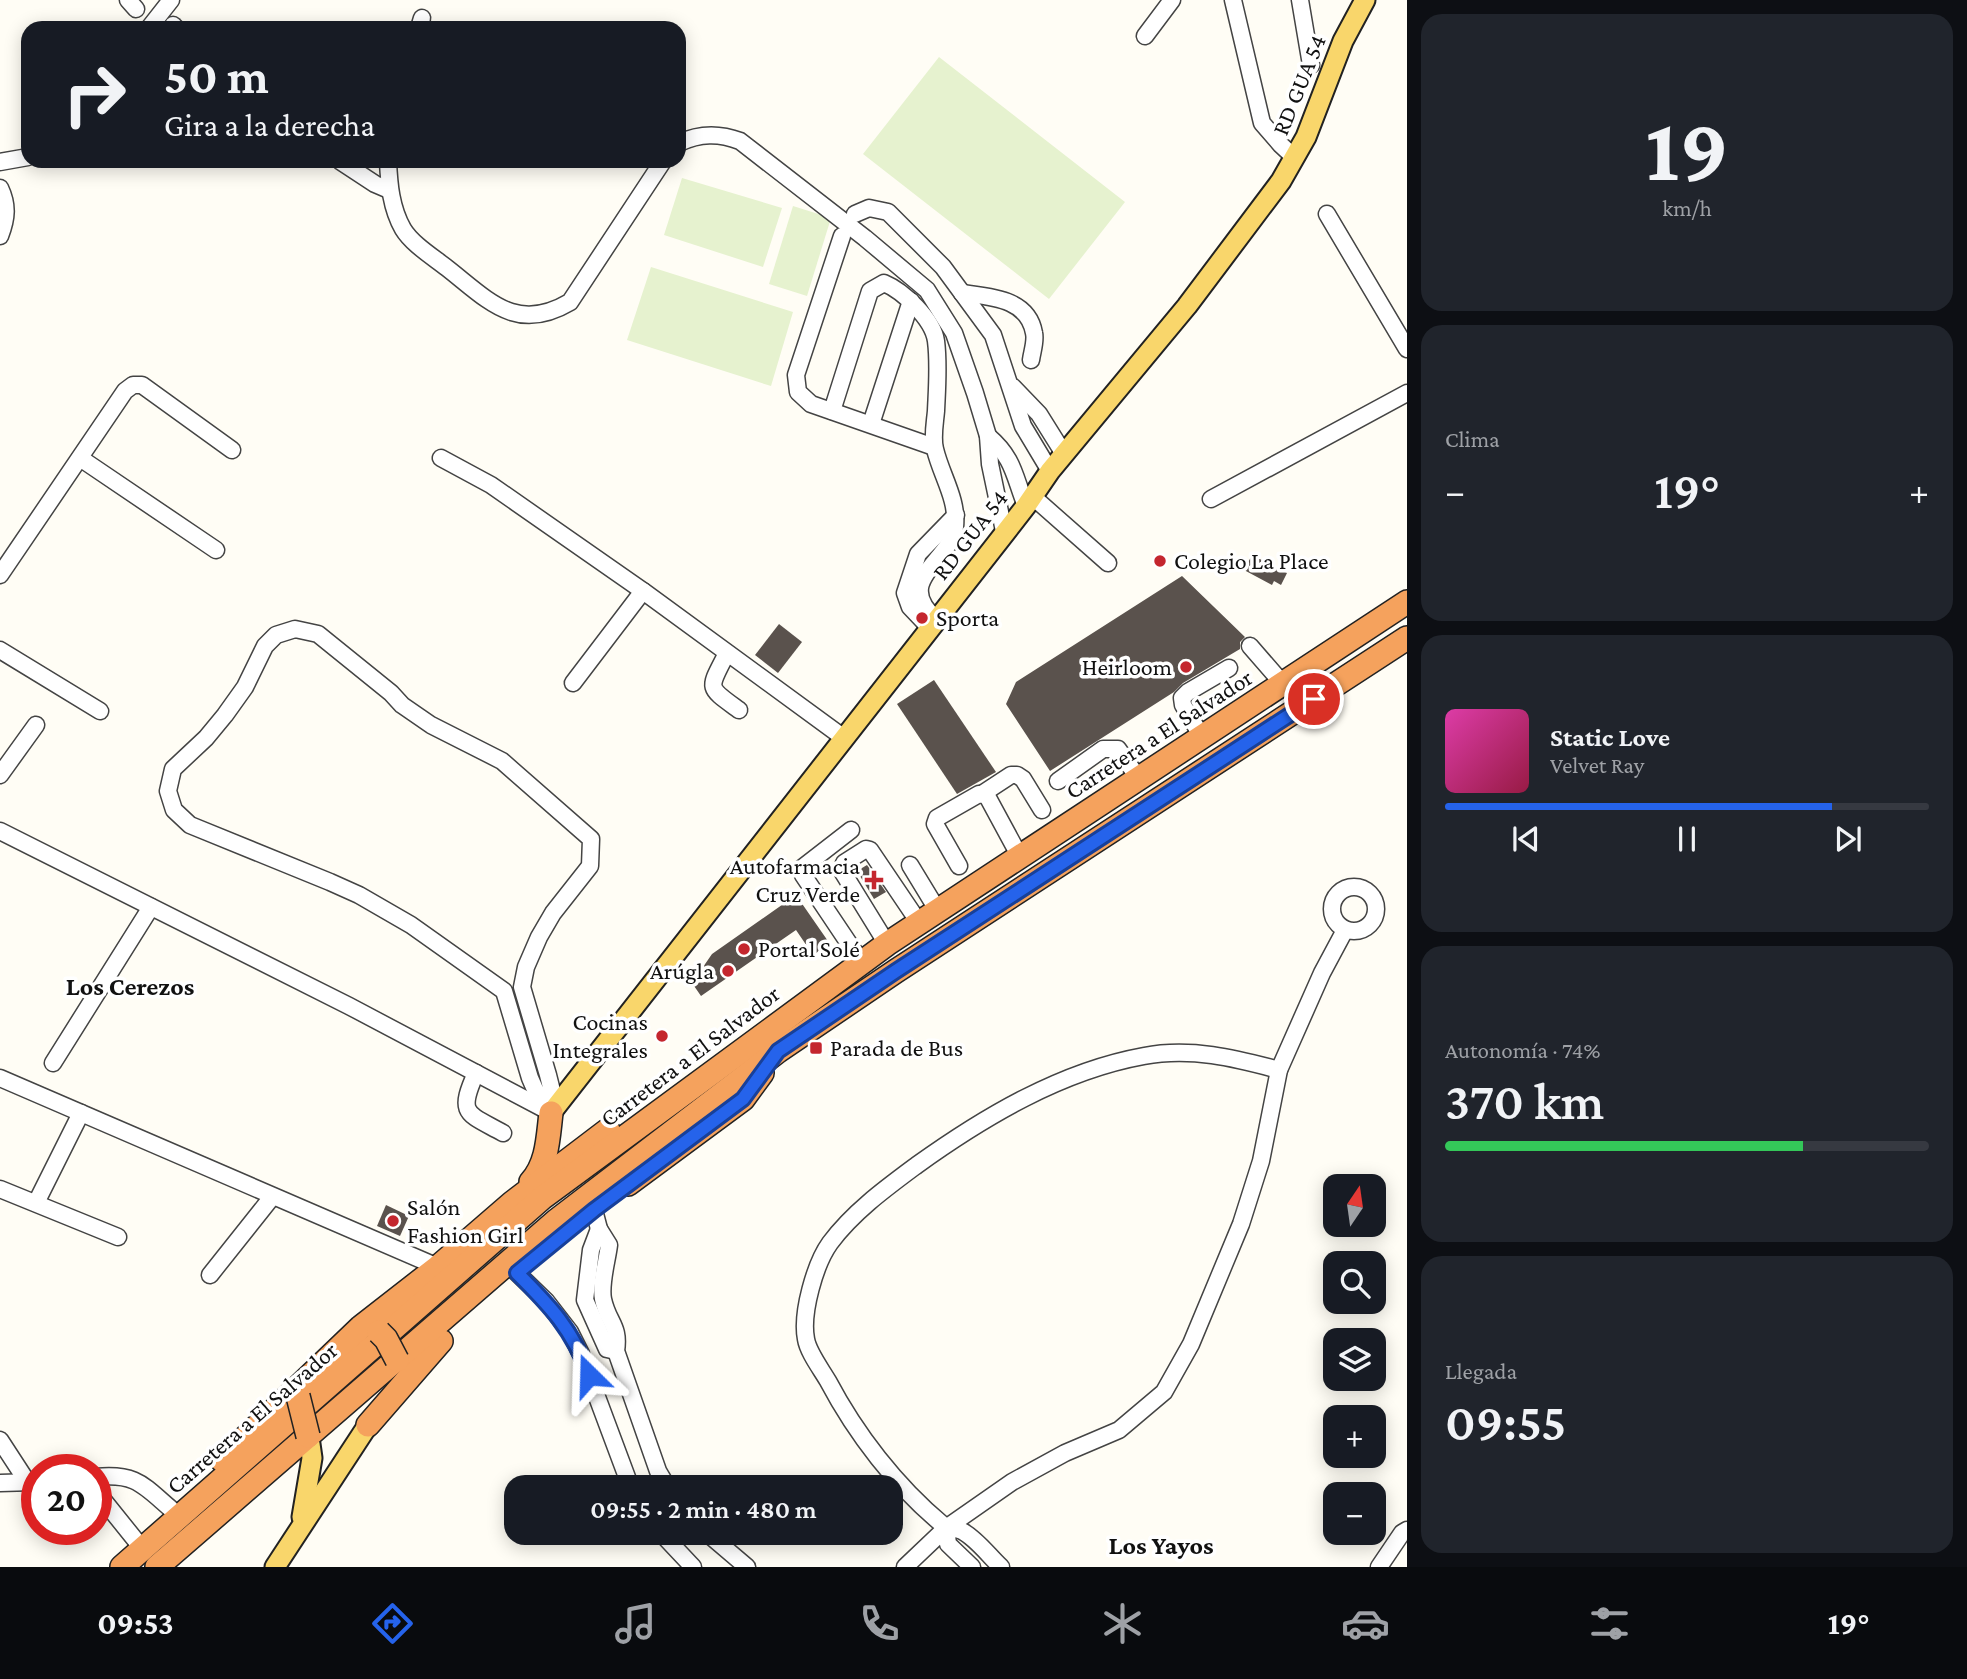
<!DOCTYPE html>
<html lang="es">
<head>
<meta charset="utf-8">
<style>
  :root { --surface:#171b24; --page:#20242c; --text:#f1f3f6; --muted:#9ea1a6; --line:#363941; --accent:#2563eb }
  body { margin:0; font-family:"Crimson Pro",serif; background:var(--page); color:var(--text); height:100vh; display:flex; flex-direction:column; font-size:26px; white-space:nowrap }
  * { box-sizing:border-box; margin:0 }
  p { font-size:23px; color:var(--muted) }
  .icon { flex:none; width:38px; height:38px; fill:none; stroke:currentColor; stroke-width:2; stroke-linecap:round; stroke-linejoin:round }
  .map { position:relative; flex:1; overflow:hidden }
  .sheet { display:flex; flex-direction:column; gap:14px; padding:14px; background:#0d0f14; width:560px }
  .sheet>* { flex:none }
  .top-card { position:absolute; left:21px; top:21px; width:665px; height:147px; border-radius:21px; box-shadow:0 4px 18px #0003; background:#171b24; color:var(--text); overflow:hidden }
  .needle { width:46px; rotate:13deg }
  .tools { position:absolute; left:1323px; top:1174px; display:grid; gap:14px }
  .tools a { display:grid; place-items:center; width:63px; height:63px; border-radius:14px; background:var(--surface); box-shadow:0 4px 18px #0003; font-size:35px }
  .speed { position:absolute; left:21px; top:1454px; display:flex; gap:14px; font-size:35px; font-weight:700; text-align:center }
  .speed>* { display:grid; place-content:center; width:91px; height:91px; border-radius:50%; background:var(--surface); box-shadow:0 4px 18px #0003; line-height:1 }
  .speed .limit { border:10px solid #d22; background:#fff; color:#111 }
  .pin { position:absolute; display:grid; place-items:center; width:60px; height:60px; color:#fff; margin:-30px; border:4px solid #fff; border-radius:50%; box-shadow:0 2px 7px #0007 }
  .me { position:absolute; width:77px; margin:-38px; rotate:338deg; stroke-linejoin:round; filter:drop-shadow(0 0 5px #0008) }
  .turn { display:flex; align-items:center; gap:24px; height:147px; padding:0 28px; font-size:32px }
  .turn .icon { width:91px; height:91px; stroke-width:2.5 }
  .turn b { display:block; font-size:49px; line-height:60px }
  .big { font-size:52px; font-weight:600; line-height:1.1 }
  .sheet .card { flex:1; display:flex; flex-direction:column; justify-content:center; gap:10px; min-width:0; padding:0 24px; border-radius:21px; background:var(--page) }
  .sheet .dial { align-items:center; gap:0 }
  .dial b { font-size:91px; line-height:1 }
  .song { display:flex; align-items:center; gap:21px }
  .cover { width:84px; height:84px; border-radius:10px; background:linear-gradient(135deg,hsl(320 70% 55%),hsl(340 70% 35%)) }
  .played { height:7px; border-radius:4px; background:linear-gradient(90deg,var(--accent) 80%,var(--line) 80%) }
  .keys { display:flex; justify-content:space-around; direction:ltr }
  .heat { display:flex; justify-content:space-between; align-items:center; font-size:38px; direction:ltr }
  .charge { height:10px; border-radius:5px; background:linear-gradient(90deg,#34c759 74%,var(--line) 0) }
  .trip { position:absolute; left:504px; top:1475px; width:399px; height:70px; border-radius:21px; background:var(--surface); box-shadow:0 4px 18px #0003; font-weight:600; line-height:70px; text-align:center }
  .dock { display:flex; height:112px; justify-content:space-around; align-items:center; background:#090b0e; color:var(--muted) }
  .dock .icon { width:49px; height:49px }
  .dock .current { color:var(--accent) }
  .dock b { font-size:32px; color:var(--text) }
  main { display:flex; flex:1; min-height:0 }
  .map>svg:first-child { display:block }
</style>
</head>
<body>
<main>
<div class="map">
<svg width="1407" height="1567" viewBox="0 0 1407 1567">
  <rect width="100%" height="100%" fill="#fffdf5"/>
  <g fill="#e6f2cf">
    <polygon points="939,57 1125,202 1049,299 863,154"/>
    <polygon points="682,178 782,208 763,267 664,235"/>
    <polygon points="793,206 831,218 807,296 769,284"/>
    <polygon points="651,267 793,312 771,386 627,340"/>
  </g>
  <g fill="#5a524d">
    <polygon points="1252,555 1287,573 1281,585 1274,581 1272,585 1244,570"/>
    <polygon points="1182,576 1245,637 1240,642 1240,649 1183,683 1174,692 1050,771 1006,704 1016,682"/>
    <polygon points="779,624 802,642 778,673 755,655"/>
    <polygon points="934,680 996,772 957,794 897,704"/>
    <polygon points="867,865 886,892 874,899 857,871"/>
    <polygon points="796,895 830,944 813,955 796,930 701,996 692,983 712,954"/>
    <polygon points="386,1205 409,1216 400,1236 377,1226"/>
  </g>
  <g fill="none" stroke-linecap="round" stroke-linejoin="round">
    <defs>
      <g id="minor">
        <polyline points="128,0 136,9"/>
        <polyline points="1233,0 1262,123 1281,145 1295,158"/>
        <polyline points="1300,0 1311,65"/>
        <polyline points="173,25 176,28"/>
        <polyline points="149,28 171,0"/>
        <polyline points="419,28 422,18"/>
        <polyline points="1145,36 1172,0"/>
        <path d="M 679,143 C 700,133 719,133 740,141 L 865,238 L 927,290 L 954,333 L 975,393 L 988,436 L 990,464 L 1004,531"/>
        <polyline points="340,161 375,184 389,190"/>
        <path d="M 388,161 C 389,184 391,208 403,229 C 412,244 433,257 447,268 C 488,300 516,334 570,302 L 663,161"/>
        <polyline points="0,162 28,157"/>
        <path d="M 0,188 C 8,205 7,218 0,236"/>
        <polyline points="855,214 869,208 888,212 943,267 993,335 1023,426 1050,471"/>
        <polyline points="1327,214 1407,349"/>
        <polyline points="842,236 796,375 798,392 811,404 934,447"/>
        <path d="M 962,293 C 990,297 1028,298 1034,333 C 1036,341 1032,352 1031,360"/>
        <polyline points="1013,387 1039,414 1064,454"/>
        <path d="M 832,411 L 870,291 L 884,283 C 903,291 933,319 936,341 C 939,364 937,388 936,411 C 935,423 932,437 935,449 C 941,475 958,499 955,527 C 951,561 892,580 936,619"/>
        <polyline points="871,424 911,301"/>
        <path d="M 988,436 C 1014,458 1014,476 1026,506"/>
        <polyline points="80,458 216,550"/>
        <polyline points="441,458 491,485 643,591 844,738"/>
        <polyline points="1032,496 1108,563"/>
        <polyline points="1211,499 1407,393"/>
        <polyline points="0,575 125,391 133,385 142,385 232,450"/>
        <polyline points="929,627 910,607 905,593 918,554 956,515"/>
        <polygon points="295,629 318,634 391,693 402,705 431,725 502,761 591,839 590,866 553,913 539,937 526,967 522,987 548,1075 552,1091 551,1113 537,1094 530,1078 504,991 411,925 359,895 330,882 190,825 174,810 168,791 173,769 206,738 225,715 245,687 265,646 276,635"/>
        <polyline points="1250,646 1283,684"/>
        <polyline points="0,650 100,711"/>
        <path d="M 727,653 C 708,690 706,686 739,710"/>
        <polyline points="573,683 643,591"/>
        <polyline points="1202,737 1183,705 1182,698 1188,692 1229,668"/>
        <polyline points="0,775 36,725"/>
        <polyline points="1058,781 1103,749 1118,749 1139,779"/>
        <polyline points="982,794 1011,775 1017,775 1023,779 1042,810"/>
        <polyline points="851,830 802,868 803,875 862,963"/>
        <polyline points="0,831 349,1006 546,1110"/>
        <polyline points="910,865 938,911"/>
        <polyline points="959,866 935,824 937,818 979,794 987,796 1020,857"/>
        <circle cx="1354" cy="909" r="22"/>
        <polyline points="887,944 842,871 844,863 866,849 870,850 920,924"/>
        <polyline points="53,1063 151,907"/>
        <path d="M 476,1073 C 457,1115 467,1113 503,1133"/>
        <polyline points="0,1078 438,1267"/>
        <polyline points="0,1189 118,1237"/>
        <polyline points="36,1203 81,1113"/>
        <path d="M 594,1210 L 599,1229 L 609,1245 C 607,1261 600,1284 603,1299 C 608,1323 620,1325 616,1351 L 658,1471 L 668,1488"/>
        <polyline points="599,1229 591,1250 585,1300 607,1349 616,1351"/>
        <polyline points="517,1273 546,1301 570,1332 581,1354 631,1488"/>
        <polyline points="210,1275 272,1197"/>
        <polyline points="0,1440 28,1483"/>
        <path d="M 96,1477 C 136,1473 143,1485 171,1509"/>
        <polyline points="0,1483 34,1482"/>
        <polyline points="96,1491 137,1542"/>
        <polyline points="946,1528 948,1544 972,1567"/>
        <polyline points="661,1533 693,1567"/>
        <polyline points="707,1533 747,1567"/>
        <polyline points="905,1567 946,1528 1012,1482 1065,1453 1119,1430 1164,1392 1191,1344 1241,1224 1261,1161 1279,1070 1322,973 1345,930"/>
        <path d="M 1001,1567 C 989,1556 977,1539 962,1531 C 956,1528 949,1530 943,1525 C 896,1486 856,1434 828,1381 C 821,1369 808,1352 806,1339 C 801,1313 815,1264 830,1243 C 853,1212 886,1188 917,1165 C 984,1117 1061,1071 1144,1056 C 1190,1047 1235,1058 1279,1070"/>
        <polyline points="1379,1567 1402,1533 1407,1530"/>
      </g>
      <g id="major">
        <polyline points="551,1113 1026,506 1050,471 1187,306 1281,181 1306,137 1343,41 1365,0"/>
        <polyline points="302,1517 312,1458 310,1444"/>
        <polyline points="275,1567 368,1425"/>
      </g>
      <g id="highway">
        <path d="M 531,1182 C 548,1163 548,1137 551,1113"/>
        <polyline points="628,1184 743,1099 762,1073"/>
        <polyline points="368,1425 441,1341"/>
        <polyline points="222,1460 361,1327 438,1267 512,1203 608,1130"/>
        <polyline points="122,1567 542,1198 887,944 1407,602"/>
        <polyline points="157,1567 556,1221 778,1051 896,971 1407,638"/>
      </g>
    </defs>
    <use href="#minor" stroke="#444" stroke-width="19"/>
    <use href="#major" stroke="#222" stroke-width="23"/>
    <use href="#highway" stroke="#222" stroke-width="26"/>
    <use href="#minor" stroke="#fff" stroke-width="16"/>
    <use href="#major" stroke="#f9d66b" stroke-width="19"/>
    <use href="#highway" stroke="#f5a25d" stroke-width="23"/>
    <defs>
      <g id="highway-bridge">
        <polyline points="379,1332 386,1339 397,1360"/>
        <polyline points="298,1396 308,1436"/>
      </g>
    </defs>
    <use href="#highway-bridge" stroke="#222" stroke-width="26" stroke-linecap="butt"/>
    <use href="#highway-bridge" stroke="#f5a25d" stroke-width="23"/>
  </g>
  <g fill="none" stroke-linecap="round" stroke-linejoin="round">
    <defs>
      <path id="route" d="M 589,1375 C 573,1330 550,1306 517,1273 L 594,1210 L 743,1099 L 778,1051 L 896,971 L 1314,699"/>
    </defs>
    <use href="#route" stroke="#184099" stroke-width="18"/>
    <use href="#route" stroke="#2563eb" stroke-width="12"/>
  </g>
  <g fill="#c4262e" stroke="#fff" stroke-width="2.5">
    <circle cx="1160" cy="561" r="7"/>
    <circle cx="922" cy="618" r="7"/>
    <circle cx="1186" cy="667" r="7"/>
    <path d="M870.5 869.5h7v7h7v7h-7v7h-7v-7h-7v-7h7z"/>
    <circle cx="744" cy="949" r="7"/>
    <circle cx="728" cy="971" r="7"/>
    <circle cx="662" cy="1036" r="7"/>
    <rect x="809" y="1041" width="14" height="14" rx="3.5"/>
    <circle cx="393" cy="1221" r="7"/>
  </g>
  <g text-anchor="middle" stroke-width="7" stroke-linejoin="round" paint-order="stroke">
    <g font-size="24" fill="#111" stroke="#fff">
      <text transform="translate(1299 85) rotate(-68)" y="8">RD GUA 54</text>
      <text transform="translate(970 535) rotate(-52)" y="8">RD GUA 54</text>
      <text transform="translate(1159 734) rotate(-33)" y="8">Carretera a El Salvador</text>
      <text transform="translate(690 1056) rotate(-37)" y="8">Carretera a El Salvador</text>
      <text transform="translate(252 1418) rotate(-41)" y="8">Carretera a El Salvador</text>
    </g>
    <g font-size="24" fill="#111" stroke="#fff" text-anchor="start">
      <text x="1174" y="569">Colegio La Place</text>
      <text x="936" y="626">Sporta</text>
      <text x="1172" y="675" text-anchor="end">Heirloom</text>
      <text x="860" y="874" text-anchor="end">Autofarmacia<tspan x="860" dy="28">Cruz Verde</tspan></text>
      <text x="758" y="957">Portal Solé</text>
      <text x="714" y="979" text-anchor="end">Arúgla</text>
      <text x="648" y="1030" text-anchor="end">Cocinas<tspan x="648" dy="28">Integrales</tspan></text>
      <text x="830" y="1056">Parada de Bus</text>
      <text x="407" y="1215">Salón<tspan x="407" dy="28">Fashion Girl</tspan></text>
    </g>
    <g font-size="26" font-weight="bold" fill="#111" stroke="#fff">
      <text x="130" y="995">Los Cerezos</text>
      <text x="1161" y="1554">Los Yayos</text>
    </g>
  </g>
</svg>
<div class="tools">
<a><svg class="needle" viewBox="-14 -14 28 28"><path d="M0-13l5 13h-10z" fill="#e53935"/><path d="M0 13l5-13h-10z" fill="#9ea1a6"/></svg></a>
<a><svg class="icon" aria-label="search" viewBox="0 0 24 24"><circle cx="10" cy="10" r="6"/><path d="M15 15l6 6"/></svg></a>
<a><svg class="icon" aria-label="layers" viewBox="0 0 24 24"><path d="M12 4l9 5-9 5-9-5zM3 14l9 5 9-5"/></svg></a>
<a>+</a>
<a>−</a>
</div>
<div class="speed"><div class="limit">20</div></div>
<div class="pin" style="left:1314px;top:699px;background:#d93025"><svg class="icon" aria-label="arrive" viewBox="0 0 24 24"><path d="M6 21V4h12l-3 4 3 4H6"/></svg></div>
<svg class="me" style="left:589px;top:1375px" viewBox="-20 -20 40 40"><path d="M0-17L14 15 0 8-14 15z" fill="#2563eb" stroke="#fff" stroke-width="4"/></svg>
<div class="trip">09:55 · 2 min · 480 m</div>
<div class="top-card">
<div class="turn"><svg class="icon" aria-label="right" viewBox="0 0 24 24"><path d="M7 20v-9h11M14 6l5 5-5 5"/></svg><div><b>50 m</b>Gira a la derecha</div></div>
</div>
</div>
<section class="sheet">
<div class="card dial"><b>19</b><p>km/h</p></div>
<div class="card"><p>Clima</p>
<div class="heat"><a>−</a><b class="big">19°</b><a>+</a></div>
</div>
<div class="card">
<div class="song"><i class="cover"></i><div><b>Static Love</b><p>Velvet Ray</p></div></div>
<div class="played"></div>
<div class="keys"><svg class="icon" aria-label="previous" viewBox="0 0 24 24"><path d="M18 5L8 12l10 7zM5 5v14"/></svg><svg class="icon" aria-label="pause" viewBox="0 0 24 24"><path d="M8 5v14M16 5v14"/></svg><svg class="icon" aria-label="next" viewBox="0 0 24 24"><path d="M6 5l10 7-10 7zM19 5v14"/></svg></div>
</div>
<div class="card"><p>Autonomía · 74%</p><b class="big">370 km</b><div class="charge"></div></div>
<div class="card"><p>Llegada</p><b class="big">09:55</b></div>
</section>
</main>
<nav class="dock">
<b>09:53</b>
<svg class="icon current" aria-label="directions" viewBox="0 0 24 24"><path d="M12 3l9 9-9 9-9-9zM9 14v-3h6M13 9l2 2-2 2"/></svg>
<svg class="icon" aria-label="music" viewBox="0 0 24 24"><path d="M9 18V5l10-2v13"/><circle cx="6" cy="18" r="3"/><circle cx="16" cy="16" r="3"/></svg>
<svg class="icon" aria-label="phone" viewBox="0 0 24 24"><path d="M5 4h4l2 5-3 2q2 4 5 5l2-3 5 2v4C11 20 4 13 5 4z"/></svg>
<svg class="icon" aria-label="climate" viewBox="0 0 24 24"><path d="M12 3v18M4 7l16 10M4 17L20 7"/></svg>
<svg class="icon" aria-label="car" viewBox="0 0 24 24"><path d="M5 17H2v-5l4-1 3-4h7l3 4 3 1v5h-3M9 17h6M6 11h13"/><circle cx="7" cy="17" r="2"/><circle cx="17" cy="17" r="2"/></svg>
<svg class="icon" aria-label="filters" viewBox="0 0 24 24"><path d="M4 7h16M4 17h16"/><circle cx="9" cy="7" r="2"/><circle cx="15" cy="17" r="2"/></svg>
<b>19°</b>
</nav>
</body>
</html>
